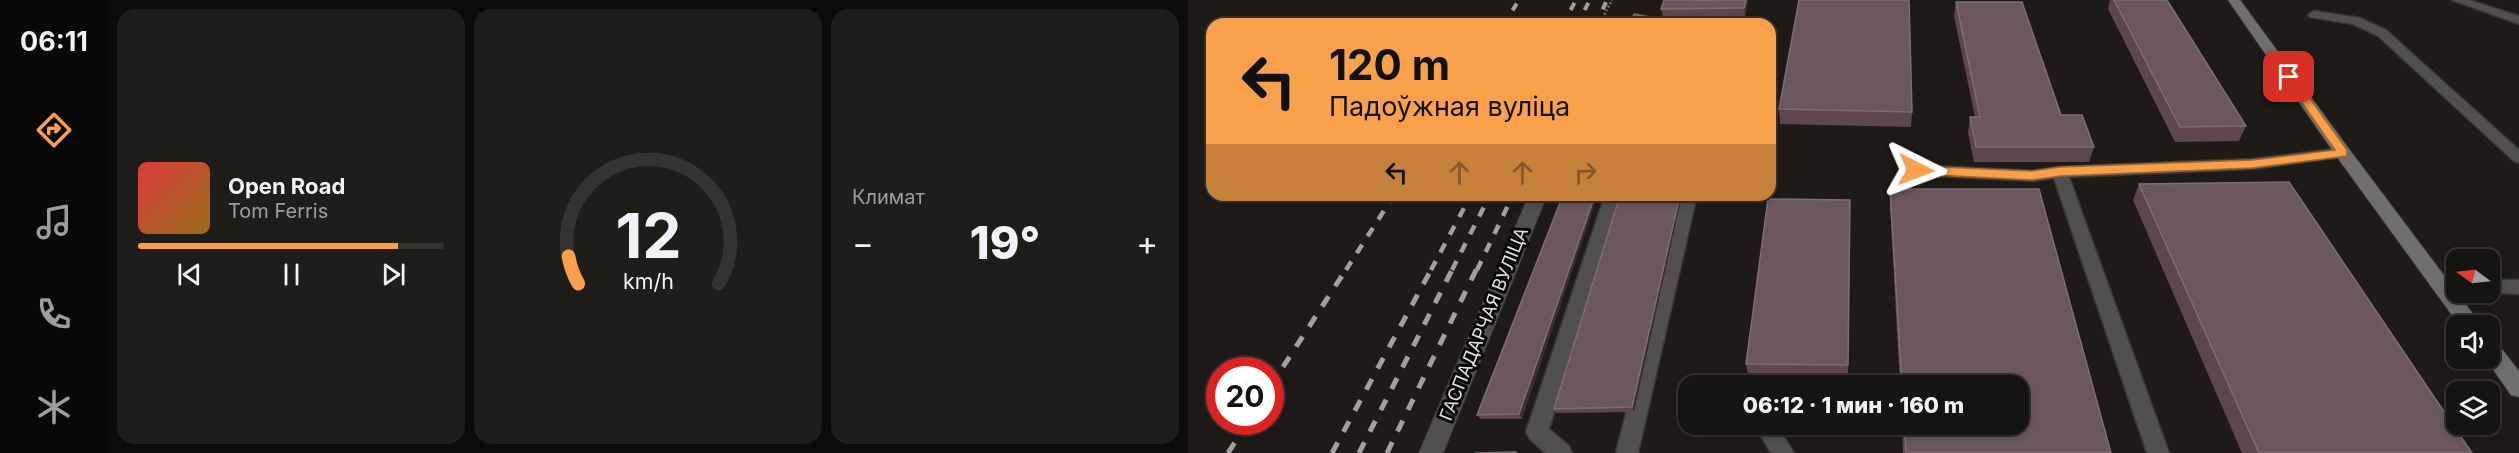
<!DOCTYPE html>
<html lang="ru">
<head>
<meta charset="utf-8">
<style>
  :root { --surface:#161411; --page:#1f1d1a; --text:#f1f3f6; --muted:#9e9e9f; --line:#353331; --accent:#f8a04b }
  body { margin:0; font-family:Inter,sans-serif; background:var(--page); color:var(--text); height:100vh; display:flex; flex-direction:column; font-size:22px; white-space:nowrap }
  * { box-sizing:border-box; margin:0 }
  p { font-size:20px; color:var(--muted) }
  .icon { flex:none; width:33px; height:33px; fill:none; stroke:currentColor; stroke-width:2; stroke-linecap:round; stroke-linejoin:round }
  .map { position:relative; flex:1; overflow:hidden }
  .sheet { display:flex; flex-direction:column; gap:9px; padding:9px; background:#0c0b09; width:1080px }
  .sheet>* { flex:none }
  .top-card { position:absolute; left:18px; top:18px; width:570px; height:183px; border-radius:18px; box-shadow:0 3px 9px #0003,0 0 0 2px var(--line); background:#f8a04b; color:#111; overflow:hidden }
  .needle { width:39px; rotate:285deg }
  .fabs { position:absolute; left:1258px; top:249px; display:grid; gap:12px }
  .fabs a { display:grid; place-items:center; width:54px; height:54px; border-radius:12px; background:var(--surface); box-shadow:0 3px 9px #0003,0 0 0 2px var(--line); font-size:30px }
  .speed { position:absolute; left:18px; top:357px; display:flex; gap:12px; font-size:30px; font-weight:700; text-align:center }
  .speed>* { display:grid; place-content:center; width:78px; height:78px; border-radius:50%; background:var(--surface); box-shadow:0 3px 9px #0003,0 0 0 2px var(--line); line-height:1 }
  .speed .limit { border:9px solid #d22; background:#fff; color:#111 }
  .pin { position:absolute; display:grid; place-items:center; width:51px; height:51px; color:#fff; margin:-26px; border-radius:12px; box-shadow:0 3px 9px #0006 }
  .me { position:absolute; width:66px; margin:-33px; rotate:93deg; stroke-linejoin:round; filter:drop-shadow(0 0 4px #0008) }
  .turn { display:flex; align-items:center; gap:21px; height:126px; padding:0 24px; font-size:27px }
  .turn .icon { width:78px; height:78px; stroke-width:2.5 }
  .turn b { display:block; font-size:42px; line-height:51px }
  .lanes { display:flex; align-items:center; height:57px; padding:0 24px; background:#0003; justify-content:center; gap:30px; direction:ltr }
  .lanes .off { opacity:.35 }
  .big { font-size:45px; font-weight:800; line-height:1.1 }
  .sheet .card { flex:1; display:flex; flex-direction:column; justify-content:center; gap:9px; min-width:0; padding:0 21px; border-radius:18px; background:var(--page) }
  .sheet .dial { align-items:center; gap:0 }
  .dial svg { height:156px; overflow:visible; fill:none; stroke:var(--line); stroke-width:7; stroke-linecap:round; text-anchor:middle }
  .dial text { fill:var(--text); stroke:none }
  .song { display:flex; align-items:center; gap:18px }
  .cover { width:72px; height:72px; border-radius:9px; background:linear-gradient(135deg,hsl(0 70% 55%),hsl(40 70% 35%)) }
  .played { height:6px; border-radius:3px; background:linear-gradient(90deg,var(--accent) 85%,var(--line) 85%) }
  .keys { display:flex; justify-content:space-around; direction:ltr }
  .heat { display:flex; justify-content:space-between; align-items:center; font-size:33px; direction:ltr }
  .sheet .tiles { flex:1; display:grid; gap:9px; grid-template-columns:repeat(3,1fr) }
  .trip { position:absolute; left:490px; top:375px; width:351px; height:60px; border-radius:18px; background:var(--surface); box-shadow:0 3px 9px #0003,0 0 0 2px var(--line); font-weight:800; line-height:60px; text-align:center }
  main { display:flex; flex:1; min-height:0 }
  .tab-bar { display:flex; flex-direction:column; width:108px; justify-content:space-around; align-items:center; background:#090807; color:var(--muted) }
  .tab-bar .icon { width:42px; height:42px }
  .tab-bar .selected { color:var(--accent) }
  .tab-bar b { font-size:27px; color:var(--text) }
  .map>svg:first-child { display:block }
</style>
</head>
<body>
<main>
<nav class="tab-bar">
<b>06:11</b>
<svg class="icon selected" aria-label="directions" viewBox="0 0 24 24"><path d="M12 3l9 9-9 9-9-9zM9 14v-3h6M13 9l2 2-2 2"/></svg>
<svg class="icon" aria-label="music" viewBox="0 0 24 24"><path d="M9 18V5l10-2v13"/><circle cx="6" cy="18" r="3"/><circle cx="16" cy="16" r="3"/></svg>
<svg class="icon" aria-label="phone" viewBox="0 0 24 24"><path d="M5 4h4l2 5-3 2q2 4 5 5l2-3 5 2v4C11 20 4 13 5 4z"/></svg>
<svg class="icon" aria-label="climate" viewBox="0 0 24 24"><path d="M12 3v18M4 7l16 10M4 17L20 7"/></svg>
</nav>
<section class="sheet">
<div class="tiles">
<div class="card">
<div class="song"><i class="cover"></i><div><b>Open Road</b><p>Tom Ferris</p></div></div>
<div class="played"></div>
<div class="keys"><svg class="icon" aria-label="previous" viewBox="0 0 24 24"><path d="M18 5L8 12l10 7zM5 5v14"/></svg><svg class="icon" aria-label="pause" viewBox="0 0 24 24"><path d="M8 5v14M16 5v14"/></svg><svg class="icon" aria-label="next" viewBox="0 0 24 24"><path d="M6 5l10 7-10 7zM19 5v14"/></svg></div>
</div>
<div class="card dial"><svg viewBox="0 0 100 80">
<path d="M14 69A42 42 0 1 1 86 69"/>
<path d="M14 69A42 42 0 0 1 9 55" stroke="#f8a04b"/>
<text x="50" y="56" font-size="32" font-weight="700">12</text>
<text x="50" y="72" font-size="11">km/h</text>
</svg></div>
<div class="card"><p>Климат</p>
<div class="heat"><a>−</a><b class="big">19°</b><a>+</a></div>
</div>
</div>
</section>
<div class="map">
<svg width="1331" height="453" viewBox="0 0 1331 453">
  <rect width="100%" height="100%" fill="#1d1a17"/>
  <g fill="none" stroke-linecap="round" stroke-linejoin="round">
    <defs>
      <g id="lane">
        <polygon points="1264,0 1281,0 1331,16 1331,24"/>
        <polygon points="1126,11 1172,18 1198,30 1331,150 1331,163 1326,161 1190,36 1165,24 1122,17 1120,15"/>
        <polygon points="480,20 542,20 548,24 474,24"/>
        <polygon points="1155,148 1160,150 1162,153 1160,156 1064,169 881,177 981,453 959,453 866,178 845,181 728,175 720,170 728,165 845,171 872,167 1064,159"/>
        <polygon points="417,195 433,195 361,429 381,446 384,453 357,453 342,439 338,432"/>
        <polygon points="493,195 509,195 450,453 428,453"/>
        <polygon points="1302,280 1331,280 1331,294 1298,292 1302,292"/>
        <polygon points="1256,281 1269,281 1269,292 1275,293 1269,295 1250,293 1247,288 1250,283"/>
        <polygon points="566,424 588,424 606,453 583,453"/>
      </g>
      <polygon id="street" points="341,195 359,195 255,453 231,453"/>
      <g id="secondary">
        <polygon points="1040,0 1052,0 1161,149 1294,326 1272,326 1149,157"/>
        <polygon points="1302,340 1309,343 1331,371 1331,397 1323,395 1297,358 1302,358"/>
      </g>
    </defs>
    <use href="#lane" stroke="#393633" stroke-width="3"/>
    <use href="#street" stroke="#393633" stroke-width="2"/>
    <use href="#secondary" stroke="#393633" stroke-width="2"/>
    <polyline stroke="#696764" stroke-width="3" stroke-dasharray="2 2" stroke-linecap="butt" points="419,24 414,19 424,0"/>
    <use href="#lane" fill="#52504f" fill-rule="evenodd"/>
    <use href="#street" fill="#52504f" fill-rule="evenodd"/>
    <use href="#secondary" fill="#716f6c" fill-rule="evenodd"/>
    <g stroke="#a2a09d" stroke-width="4" stroke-dasharray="8 8" stroke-linecap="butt">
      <polyline points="316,24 331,0"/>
      <polyline points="375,24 388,0"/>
      <polyline points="389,24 402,0"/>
      <polyline points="408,24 419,0"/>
    </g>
    <g stroke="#a2a09d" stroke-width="4.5" stroke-dasharray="10 10" stroke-linecap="butt">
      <polyline points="158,270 206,195"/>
      <polyline points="243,270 283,195"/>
      <polyline points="264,270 302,195"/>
      <polyline points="289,270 325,195"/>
    </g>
    <g stroke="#a2a09d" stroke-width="5" stroke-dasharray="12 12" stroke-linecap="butt">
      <polyline points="82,387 159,268"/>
      <polyline points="40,453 60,422"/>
      <polyline points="144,453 244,268"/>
      <polyline points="171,453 265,268"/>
      <polyline points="199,453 289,268"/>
    </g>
  </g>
  <g fill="#5e4650">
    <polygon points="560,0 557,17 475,18 473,9"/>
    <polygon points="922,0 979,0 1058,126 1051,141 987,142 920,9"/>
    <polygon points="768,2 873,115 906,147 901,162 786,162 780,133 782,117 787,117 766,16"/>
    <polygon points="591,109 724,112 723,127 592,124"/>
    <polygon points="951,184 1284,453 1054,453 945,200"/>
    <polygon points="702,189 923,453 715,453 714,424 831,424 831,386 712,386 702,205"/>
    <polygon points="375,195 334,419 293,419 289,415"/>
    <polygon points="432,195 494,195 446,412 368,413 366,409"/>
    <polygon points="662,200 660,380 561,379 558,364"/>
  </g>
  <g fill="#3e2d33">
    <polygon points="558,0 560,0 557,17 556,8"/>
    <polygon points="407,195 410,195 334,419 331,414"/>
    <polygon points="492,195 494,195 446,412 444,407"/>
  </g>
  <g fill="#6c575f" stroke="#7f6d74" stroke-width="1.5">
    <polygon points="476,0 558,0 556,8 473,9"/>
    <polygon points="611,0 721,0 724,112 591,109"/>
    <polygon points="926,0 979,0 1058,126 992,127"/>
    <polygon points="768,2 834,2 873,115 894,115 906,147 788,147 782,117 792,117"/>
    <polygon points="446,14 468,18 466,24 442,24"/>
    <polygon points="1101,182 1284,453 1071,453 951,184"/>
    <polygon points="702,189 851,189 923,453 718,453 716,424 831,424 831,386 714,386"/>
    <polygon points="375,195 407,195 331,414 289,415"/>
    <polygon points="432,195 492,195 444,407 366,409"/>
    <polygon points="580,199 662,200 660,365 558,364"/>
    <polygon points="328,452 328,453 287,453"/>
  </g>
  <polygon fill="#f8a04b" stroke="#a16831" stroke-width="1.5" points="1101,74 1105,75 1159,150 1159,156 1064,168 872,176 844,180 728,174 722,170 728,166 844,171 872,167 1064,160 1147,150 1096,77"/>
  <g text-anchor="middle" stroke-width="6" stroke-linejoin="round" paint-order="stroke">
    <g font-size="18" fill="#e4e3e0" stroke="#070605">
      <text transform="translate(296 324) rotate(-68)" y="6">ГАСПАДАРЧАЯ ВУЛІЦА</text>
    </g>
  </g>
</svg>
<div class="fabs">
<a><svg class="needle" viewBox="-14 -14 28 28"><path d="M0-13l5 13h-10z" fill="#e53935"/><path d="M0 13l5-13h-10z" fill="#9e9e9f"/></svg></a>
<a><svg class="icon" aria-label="sound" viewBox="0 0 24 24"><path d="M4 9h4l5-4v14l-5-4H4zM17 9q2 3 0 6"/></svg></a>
<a><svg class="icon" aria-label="layers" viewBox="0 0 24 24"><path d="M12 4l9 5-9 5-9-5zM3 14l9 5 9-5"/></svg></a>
</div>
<div class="speed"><div class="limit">20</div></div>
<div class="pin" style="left:1101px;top:77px;background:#d93025"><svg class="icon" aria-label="arrive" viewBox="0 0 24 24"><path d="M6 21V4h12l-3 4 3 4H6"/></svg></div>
<svg class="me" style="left:728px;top:170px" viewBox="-20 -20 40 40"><path d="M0-17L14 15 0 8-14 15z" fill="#f8a04b" stroke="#fff" stroke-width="4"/></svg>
<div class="trip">06:12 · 1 мин · 160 m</div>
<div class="top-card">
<div class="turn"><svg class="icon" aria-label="left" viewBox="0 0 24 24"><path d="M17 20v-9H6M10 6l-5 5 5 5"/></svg><div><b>120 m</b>Падоўжная вуліца</div></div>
<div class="lanes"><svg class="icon" aria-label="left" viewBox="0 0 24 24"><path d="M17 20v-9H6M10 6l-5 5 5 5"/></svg><svg class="icon off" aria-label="ahead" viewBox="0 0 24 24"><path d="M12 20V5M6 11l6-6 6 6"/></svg><svg class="icon off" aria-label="ahead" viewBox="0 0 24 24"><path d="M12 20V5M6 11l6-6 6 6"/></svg><svg class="icon off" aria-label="right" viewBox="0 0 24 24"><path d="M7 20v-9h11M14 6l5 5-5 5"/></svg></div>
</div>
</div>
</main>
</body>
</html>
